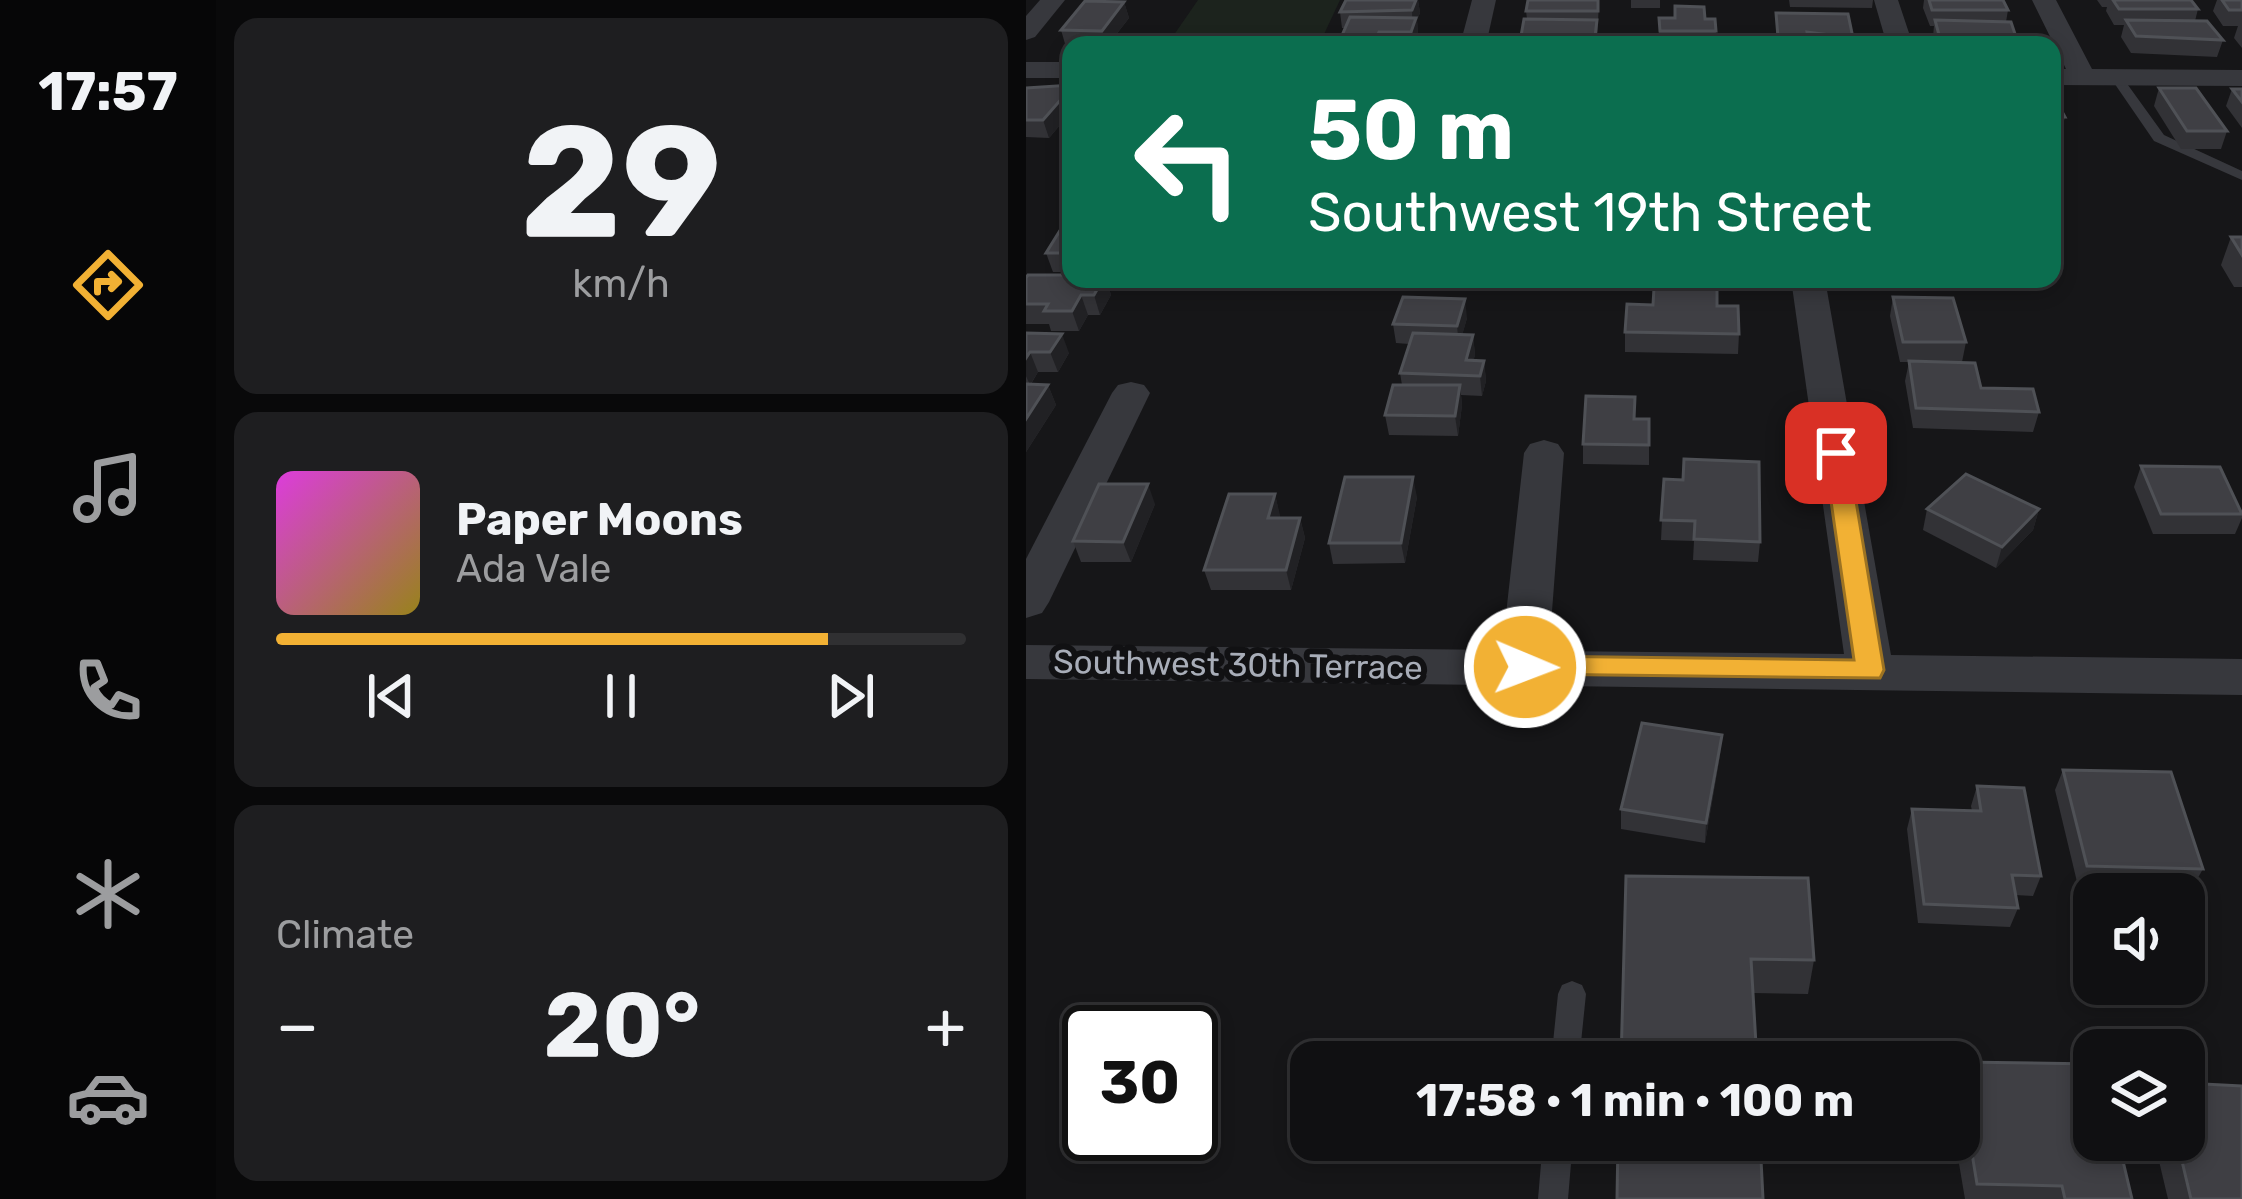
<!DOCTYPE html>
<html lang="en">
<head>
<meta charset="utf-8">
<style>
  :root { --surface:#101012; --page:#1e1e20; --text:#f1f3f6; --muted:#9c9d9f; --line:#303032; --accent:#f2b134 }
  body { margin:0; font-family:Rubik,sans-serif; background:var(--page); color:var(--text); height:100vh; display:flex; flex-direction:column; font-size:45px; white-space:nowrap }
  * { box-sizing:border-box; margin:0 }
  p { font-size:39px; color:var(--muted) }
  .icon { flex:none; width:66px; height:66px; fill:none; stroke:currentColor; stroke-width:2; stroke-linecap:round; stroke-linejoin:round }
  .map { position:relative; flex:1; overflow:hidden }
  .sheet { display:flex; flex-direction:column; gap:18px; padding:18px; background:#09090a; width:810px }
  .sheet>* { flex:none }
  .guide { position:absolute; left:36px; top:36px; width:999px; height:252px; border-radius:24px; box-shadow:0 6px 18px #0003,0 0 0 3px var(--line); background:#0b6e4f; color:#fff; overflow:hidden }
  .tools { position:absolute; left:1047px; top:873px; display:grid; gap:24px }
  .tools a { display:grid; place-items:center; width:132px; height:132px; border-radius:24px; background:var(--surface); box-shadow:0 6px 18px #0003,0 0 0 3px var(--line); font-size:60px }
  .speed { position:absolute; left:36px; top:1005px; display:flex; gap:24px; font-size:60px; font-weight:700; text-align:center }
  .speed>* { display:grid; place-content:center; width:156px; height:156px; border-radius:50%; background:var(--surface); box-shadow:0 6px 18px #0003,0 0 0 3px var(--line); line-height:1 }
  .speed .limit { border:6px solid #111; border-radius:18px; background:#fff; color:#111 }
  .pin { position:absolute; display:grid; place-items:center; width:102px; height:102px; color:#fff; margin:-51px; border-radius:24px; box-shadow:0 6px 18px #0006 }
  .me { position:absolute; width:132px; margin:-66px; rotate:91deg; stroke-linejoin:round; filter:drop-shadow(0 0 9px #0008) }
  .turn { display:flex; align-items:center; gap:42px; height:252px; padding:0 48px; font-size:54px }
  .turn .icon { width:156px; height:156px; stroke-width:2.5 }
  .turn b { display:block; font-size:84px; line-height:102px }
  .big { font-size:90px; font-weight:700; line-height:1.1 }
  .sheet .tile { flex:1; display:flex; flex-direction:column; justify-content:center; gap:18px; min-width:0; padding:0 42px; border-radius:24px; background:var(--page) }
  .sheet .dial { align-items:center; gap:0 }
  .dial b { font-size:156px; line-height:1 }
  .song { display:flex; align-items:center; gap:36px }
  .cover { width:144px; height:144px; border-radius:18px; background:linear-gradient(135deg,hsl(300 70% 55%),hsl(50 70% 35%)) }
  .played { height:12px; border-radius:6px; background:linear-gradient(90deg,var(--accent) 80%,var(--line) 80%) }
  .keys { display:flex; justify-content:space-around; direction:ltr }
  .heat { display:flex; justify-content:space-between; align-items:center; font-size:66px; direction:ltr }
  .trip { position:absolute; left:264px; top:1041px; width:690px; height:120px; border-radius:24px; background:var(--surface); box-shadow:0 6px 18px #0003,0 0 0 3px var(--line); font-weight:700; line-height:120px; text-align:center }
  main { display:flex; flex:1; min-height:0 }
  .menu { display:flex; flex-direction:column; width:216px; justify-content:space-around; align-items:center; background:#060607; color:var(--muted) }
  .menu .icon { width:84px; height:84px }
  .menu .current { color:var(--accent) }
  .menu b { font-size:54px; color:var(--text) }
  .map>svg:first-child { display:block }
</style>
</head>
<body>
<main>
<nav class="menu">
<b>17:57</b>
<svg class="icon current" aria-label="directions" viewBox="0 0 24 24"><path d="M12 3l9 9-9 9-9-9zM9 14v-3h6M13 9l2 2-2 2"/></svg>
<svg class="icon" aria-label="music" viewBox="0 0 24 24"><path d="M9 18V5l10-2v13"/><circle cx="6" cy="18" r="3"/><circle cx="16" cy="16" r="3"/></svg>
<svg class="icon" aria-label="phone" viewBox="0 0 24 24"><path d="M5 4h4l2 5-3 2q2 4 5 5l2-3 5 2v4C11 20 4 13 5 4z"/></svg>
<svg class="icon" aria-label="climate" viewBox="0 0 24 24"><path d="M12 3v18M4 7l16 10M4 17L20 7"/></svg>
<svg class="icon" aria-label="car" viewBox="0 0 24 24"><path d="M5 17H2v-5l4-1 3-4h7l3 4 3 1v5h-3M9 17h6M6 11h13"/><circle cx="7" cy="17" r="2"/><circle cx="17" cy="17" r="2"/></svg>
</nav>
<section class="sheet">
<div class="tile dial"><b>29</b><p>km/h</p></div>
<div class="tile">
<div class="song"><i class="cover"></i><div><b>Paper Moons</b><p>Ada Vale</p></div></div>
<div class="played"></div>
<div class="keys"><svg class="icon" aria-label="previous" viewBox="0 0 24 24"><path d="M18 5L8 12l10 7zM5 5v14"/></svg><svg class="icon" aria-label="pause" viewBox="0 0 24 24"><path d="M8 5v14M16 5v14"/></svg><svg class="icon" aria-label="next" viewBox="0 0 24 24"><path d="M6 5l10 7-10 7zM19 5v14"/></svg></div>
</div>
<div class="tile"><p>Climate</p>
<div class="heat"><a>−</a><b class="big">20°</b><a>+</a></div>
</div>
</section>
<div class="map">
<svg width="1216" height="1199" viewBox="0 0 1216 1199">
  <rect width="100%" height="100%" fill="#161618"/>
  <polygon fill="#1c231d" points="172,0 314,0 293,45 141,45"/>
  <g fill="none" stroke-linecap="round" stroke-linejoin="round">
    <g fill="#37383d" fill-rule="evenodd">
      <polygon points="1086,74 1094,74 1138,135 1216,171 1216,180 1128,141 1084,77"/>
      <polygon points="546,981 556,985 560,994 553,1062 525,1062 532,994 536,985"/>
      <polygon points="517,1140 547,1140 542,1199 512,1199"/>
    </g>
    <g fill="#37383d" fill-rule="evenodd">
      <polygon points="14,0 39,0 9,37 0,40 0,16"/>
      <polygon points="446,0 470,0 460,45 434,45"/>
      <polygon points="848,0 872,0 887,45 861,45"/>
      <polygon points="1006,0 1030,0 1066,69 1216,70 1216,86 1026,85 1026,69 1040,69"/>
      <rect x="0" y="62" width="45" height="16"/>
      <polygon points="765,279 799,279 865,655 1216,659 1216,695 0,679 0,645 476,650 498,453 504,444 518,440 532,444 538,453 523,651 818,654"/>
      <polygon points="105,382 118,385 124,393 23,602 16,613 0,618 0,559 86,393 92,385"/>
    </g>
  </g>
  <g fill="#323236">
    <polygon points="320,0 400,0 392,0 394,13 391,20 392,34 388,45 314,45 314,40 319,28 316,28 314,12"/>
    <polygon points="573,0 571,45 495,45 495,36 501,19 500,11"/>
    <rect x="605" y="0" width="29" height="8"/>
    <polygon points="763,0 847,0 846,8 764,7"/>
    <polygon points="898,0 977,0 982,10 980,22 990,37 989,45 909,45 907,37 908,26 904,26 897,8"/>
    <polygon points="1071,0 1165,0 1172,9 1169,21 1197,40 1191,57 1105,53 1095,37 1098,25 1088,25 1080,11 1081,7 1076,7"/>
    <polygon points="1191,0 1216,0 1216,48 1208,38 1212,26 1197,26 1187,11"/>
    <polygon points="98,2 103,18 82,45 45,45 45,47 40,47 35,30"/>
    <polygon points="750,13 827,38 826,45 750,45"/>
    <polygon points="633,18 679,19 690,31 689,45 633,45"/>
    <polygon points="45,85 45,112 23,138 0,137 0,88"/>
    <polygon points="1133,88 1201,131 1195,149 1155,149 1128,106"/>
    <polygon points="1206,89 1216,89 1216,128 1200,106"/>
    <polygon points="1026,93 1039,117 1034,135 1026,135"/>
    <polygon points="45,224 45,272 27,272 20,253"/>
    <polygon points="1205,237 1216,237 1216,287 1208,287 1195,265"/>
    <polygon points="0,278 80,279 85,295 74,315 62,315 53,331 25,331 23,324 0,324"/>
    <polygon points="392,279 498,279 497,285 393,284"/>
    <polygon points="636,279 706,279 705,290 679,289 713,334 712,354 599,352 599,332 627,305 636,288"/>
    <polygon points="854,279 937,279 935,286 855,286"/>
    <polygon points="867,297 940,342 936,362 955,388 1013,412 1007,432 887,428 879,381 883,362 874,362 864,316"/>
    <polygon points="441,318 436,335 447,335 449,355 447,361 458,361 460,381 456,396 435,395 436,405 432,436 363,435 359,415 376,385 374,373 383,344 370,343 367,324"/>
    <polygon points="0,333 43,353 32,372 12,372 5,384 22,385 30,405 0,452"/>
    <polygon points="609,419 623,419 623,465 557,464 557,444"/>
    <polygon points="1115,466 1216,511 1216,518 1209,534 1127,534 1108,487"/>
    <polygon points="638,479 734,542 732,562 667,560 668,541 635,540"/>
    <polygon points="249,494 254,518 274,518 279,538 265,590 185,590 178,570"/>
    <polygon points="391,497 379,563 307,564 303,543"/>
    <polygon points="129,504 105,562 55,562 47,541"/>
    <polygon points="901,509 1013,509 1007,530 970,568 897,530"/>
    <polygon points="696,735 694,755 679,843 595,829 595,809"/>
    <polygon points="1037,770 1177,869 1166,888 1052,886 1029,790"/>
    <polygon points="951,786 1015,876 1007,896 989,895 992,908 984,927 892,923 881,829 886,809 946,811 945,806"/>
    <polygon points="600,876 788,960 782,994 727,993"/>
    <polygon points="933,1062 1106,1199 939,1199 929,1140 933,1140"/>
    <polygon points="1128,1140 1158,1140 1216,1199 1142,1199"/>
  </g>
  <g fill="#212124">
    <polygon points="390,0 392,0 394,13 391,20 392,34 388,45 387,45 386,10"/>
    <polygon points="98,2 103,18 82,45 80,45 76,31"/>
    <polygon points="45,88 45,112 23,138 17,120"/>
    <polygon points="77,279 80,279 85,295 74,315 68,295"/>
    <polygon points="55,295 62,315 53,331 46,311"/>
    <polygon points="439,299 441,318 433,346 431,326"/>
    <polygon points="36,334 43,353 32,372 24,352"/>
    <polygon points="447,335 449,355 443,376 440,360"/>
    <polygon points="4,352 12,372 4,385 0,376 0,358"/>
    <polygon points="458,361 460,381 456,396 454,376"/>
    <polygon points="22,385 30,405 0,452 0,419"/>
    <polygon points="434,385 436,405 432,436 429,416"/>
    <polygon points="387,477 391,497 379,563 375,543"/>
    <polygon points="122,484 129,504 105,562 97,542"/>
    <polygon points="249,494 254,515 248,538 242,518"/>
    <polygon points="1013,509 1007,530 970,568 976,547"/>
    <polygon points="274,518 279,538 265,590 260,570"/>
    <polygon points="696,735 694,755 679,843 680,823"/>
  </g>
  <g fill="#3f3f44" stroke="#4f5156" stroke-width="3">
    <polygon points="320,0 390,0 386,10 314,12"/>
    <polygon points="502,0 572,0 572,11 500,11"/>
    <polygon points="903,0 977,0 982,10 906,10"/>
    <polygon points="1087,0 1165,0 1172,9 1093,9"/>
    <polygon points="1196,0 1216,0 1216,10 1203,10"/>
    <polygon points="59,1 98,2 76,31 35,30"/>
    <polygon points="649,6 678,7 679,19 689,19 690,31 634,31 633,18 649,18"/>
    <polygon points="750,13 822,14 827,38 781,32 782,38 752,37"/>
    <polygon points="324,17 390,18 385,32 353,32 349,40 314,40"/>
    <polygon points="498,19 571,20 569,37 495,36"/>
    <polygon points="909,20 985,22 990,37 913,35"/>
    <polygon points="1100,20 1181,21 1197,40 1110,36"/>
    <polygon points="45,85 45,88 17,120 0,120 0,88"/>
    <polygon points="1133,88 1170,88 1201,131 1161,131"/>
    <polygon points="1206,89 1216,89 1216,102"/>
    <polygon points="1026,93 1039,117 1026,117"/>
    <polygon points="38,224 45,224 45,253 20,253"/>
    <polygon points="1205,237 1216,237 1216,255"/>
    <polygon points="2,275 45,275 45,279 77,279 68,295 55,295 46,311 18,311 22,304 0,304 0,278"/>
    <polygon points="628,288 691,289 691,306 712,306 713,334 599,332 601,304 627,305"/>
    <polygon points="377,297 439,299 431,326 367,324"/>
    <polygon points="867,297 927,298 940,342 877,342"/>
    <polygon points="0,333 36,334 24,352 4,352 0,358"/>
    <polygon points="387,333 447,335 440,360 458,361 454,376 374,373"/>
    <polygon points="883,361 949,363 955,388 1007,389 1013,412 890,408"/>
    <polygon points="0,384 22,385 0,419"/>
    <polygon points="367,385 434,385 429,416 359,415"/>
    <polygon points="560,396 609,397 608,419 623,419 623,445 557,444"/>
    <polygon points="658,459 733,462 734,542 668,539 669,521 635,520 638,479 657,480"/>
    <polygon points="1115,466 1194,467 1216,514 1135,514"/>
    <polygon points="940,474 1013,509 976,547 901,509"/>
    <polygon points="319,477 387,477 375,543 303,543"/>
    <polygon points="73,484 122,484 97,542 47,541"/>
    <polygon points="203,494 249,494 242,518 274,518 260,570 178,570"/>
    <polygon points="616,723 696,735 680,823 595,809"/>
    <polygon points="1037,770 1145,772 1177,869 1061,866"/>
    <polygon points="951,786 998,788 1015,876 986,875 992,908 898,904 886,809 955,811"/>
    <polygon points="600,876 782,878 788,960 725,959 731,1062 595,1062"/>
    <polygon points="933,1062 1068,1064 1068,1140 1092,1140 1106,1199 1039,1199 1036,1186 951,1184 933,1074"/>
    <polygon points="1158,1083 1216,1086 1216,1199 1165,1199 1151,1140 1158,1140"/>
    <polygon points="592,1140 734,1140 737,1199 591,1199"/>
  </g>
  <polygon fill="#f2b134" stroke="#9d7322" stroke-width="3" points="810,445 822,453 858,670 854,678 488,674 484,667 488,659 499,656 828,660 798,453"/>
  <g text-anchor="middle" stroke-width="12" stroke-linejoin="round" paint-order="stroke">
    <g font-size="33" fill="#a8adb8" stroke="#111113">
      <text transform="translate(212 664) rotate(1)" y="12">Southwest 30th Terrace</text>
    </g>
  </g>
</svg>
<div class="tools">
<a><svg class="icon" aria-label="sound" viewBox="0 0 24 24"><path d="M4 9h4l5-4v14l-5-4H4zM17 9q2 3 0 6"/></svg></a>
<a><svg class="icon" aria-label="layers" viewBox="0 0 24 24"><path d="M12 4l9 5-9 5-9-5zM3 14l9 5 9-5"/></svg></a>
</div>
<div class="speed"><div class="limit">30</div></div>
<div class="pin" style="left:810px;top:453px;background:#d93025"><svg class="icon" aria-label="arrive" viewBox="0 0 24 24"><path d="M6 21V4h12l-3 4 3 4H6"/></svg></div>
<svg class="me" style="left:499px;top:667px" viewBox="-20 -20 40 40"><circle r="17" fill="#f2b134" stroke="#fff" stroke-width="3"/><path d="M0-11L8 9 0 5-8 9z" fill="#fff"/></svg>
<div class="trip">17:58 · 1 min · 100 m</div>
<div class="guide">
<div class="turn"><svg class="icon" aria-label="left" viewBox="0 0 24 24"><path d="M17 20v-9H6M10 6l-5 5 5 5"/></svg><div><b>50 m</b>Southwest 19th Street</div></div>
</div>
</div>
</main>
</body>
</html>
